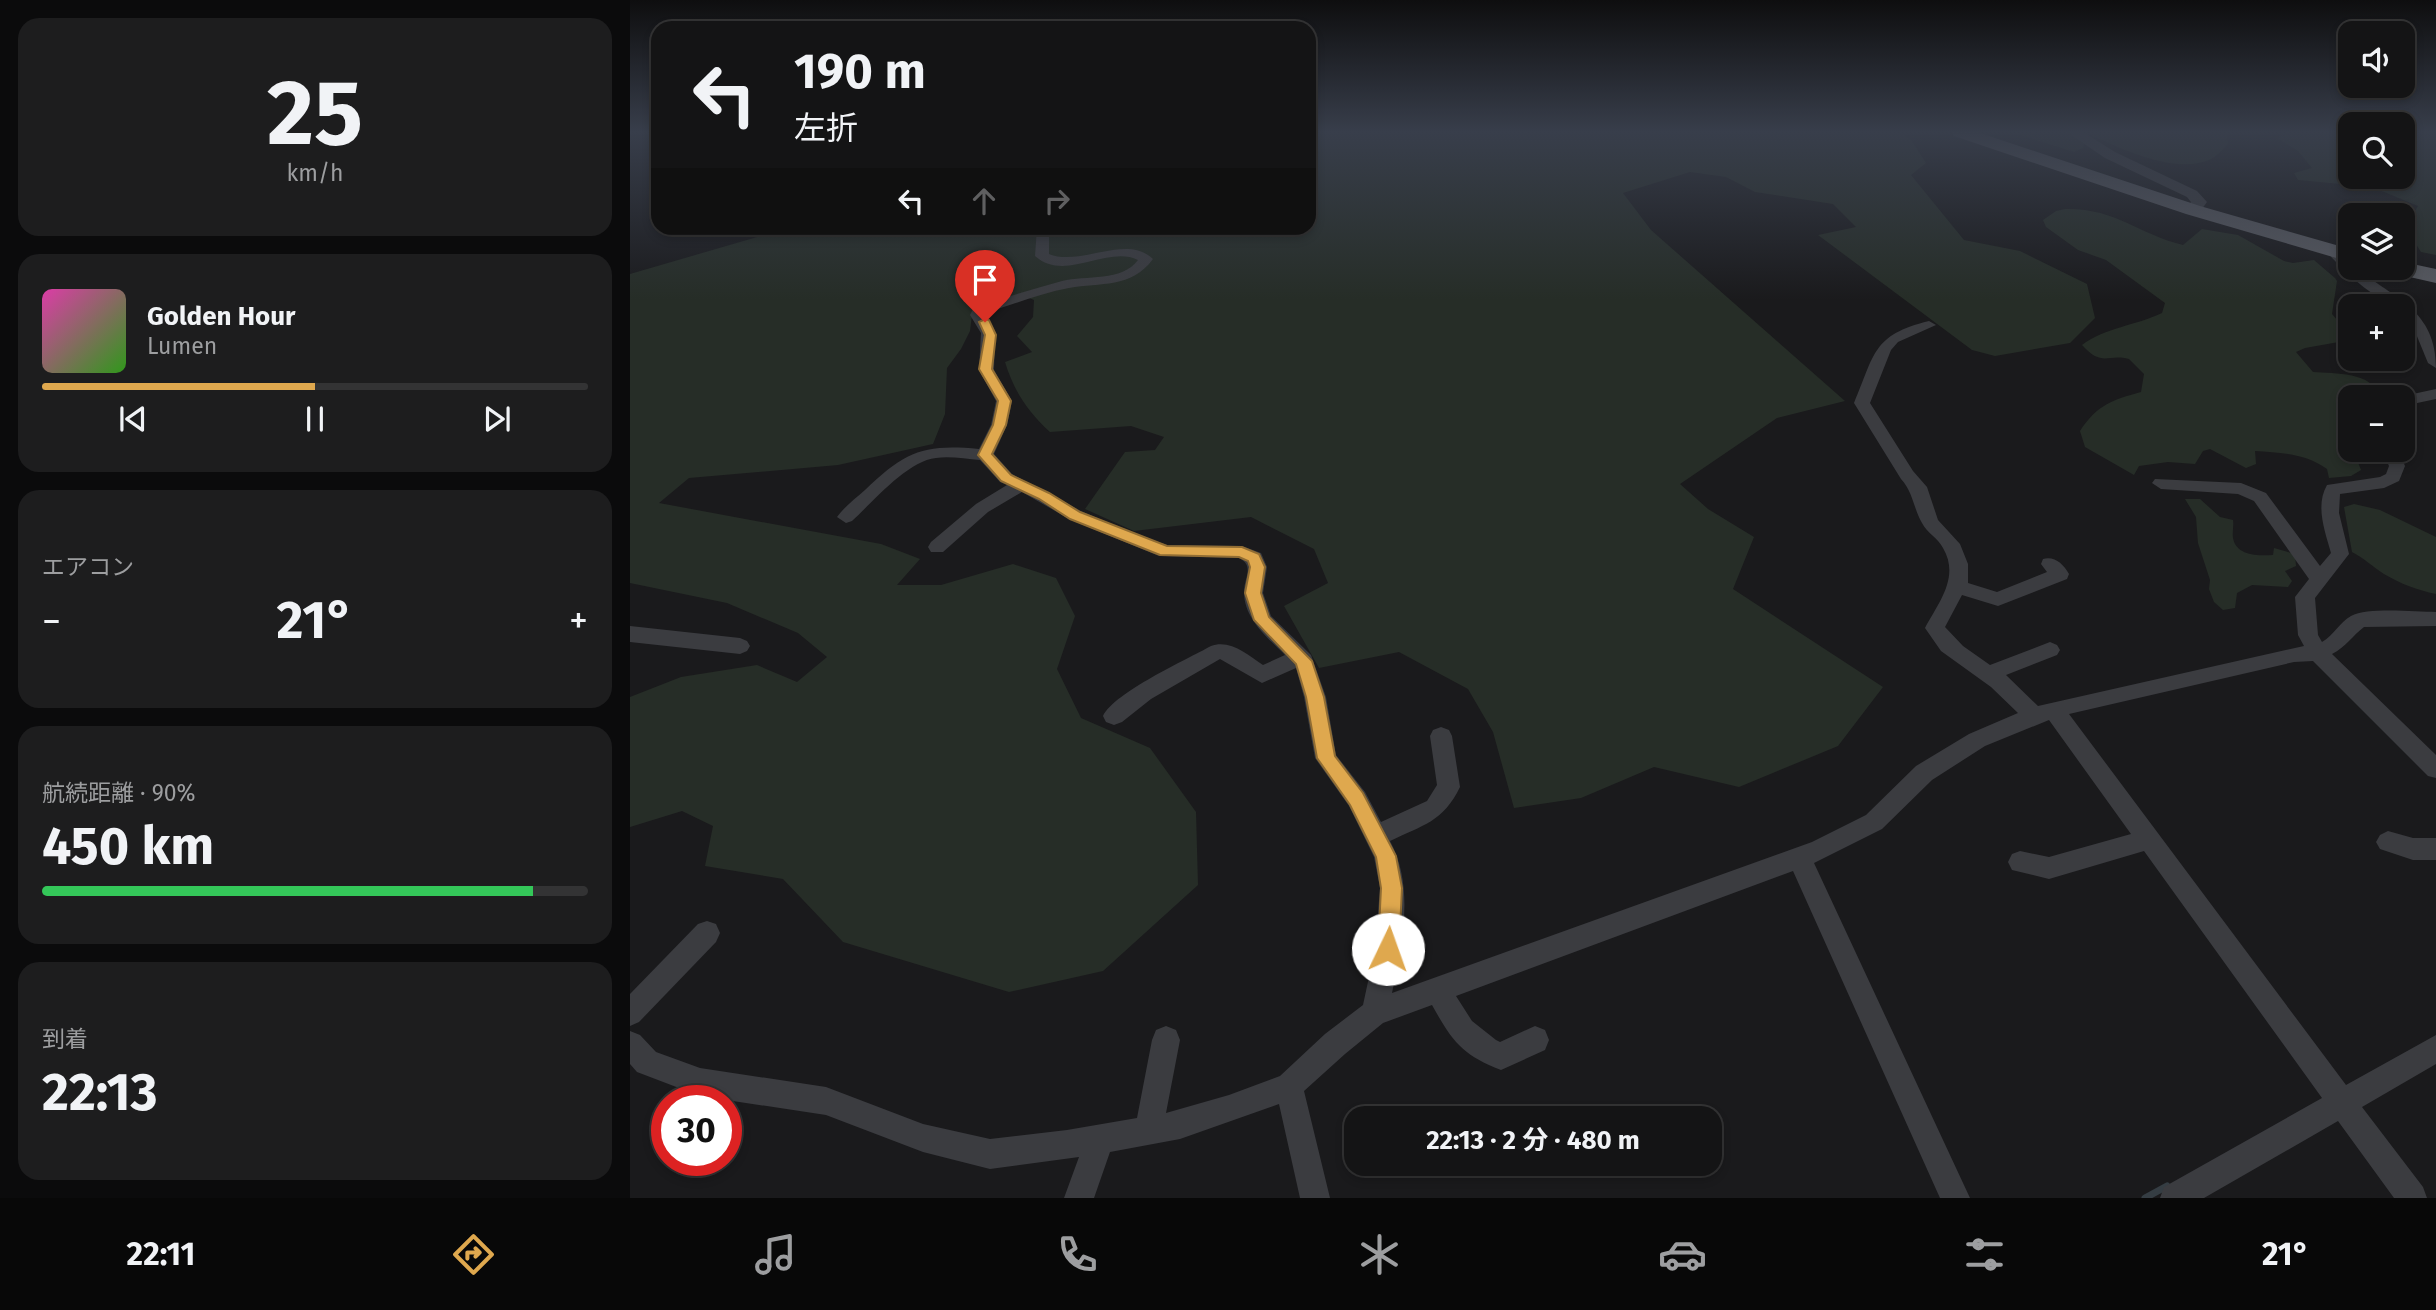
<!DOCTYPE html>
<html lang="ja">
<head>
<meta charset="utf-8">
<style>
  :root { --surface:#141415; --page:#1d1d1e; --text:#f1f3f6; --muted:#9d9ea0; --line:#333334; --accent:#dfa84e }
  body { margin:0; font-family:"Fira Sans","Noto Sans JP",sans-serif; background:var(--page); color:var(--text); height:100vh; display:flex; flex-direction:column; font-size:26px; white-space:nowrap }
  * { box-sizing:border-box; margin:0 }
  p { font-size:23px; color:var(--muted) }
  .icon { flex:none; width:38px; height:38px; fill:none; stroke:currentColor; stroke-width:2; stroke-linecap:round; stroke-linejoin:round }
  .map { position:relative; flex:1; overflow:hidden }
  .side { display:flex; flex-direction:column; gap:18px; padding:18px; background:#0b0b0c; width:630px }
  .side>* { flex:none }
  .top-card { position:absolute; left:21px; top:21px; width:665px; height:214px; border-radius:21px; box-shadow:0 4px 10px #0003,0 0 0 2px var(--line); background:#141415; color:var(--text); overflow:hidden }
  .controls { position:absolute; left:1708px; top:21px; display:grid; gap:14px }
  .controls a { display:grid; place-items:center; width:77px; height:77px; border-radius:14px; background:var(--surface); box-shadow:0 4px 10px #0003,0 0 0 2px var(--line); font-size:35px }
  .speed { position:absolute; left:21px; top:1085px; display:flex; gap:14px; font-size:35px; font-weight:700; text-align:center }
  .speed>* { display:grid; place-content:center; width:91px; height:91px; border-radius:50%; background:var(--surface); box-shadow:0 4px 10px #0003,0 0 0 2px var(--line); line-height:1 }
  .speed .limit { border:10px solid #d22; background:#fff; color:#111 }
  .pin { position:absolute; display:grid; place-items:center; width:60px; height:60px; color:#fff; margin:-72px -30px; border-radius:50% 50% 50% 0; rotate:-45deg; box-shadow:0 0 7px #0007 }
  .pin .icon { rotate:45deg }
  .me { position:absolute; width:77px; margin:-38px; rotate:3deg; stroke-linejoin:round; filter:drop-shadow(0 0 5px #0008) }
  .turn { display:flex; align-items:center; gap:24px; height:147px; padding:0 28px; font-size:32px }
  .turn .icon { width:91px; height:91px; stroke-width:2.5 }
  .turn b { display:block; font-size:49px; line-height:60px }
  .lanes { display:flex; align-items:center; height:66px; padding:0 28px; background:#0003; justify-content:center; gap:35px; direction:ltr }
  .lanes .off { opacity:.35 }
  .big { font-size:52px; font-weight:700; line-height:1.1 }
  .side .widget { flex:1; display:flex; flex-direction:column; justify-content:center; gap:10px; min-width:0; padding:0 24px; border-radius:21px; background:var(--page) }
  .side .dial { align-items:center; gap:0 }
  .dial b { font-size:91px; line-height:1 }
  .song { display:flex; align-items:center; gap:21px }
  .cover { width:84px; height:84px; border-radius:10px; background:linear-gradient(135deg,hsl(320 70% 55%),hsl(110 70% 35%)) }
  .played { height:7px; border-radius:4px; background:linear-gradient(90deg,var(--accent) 50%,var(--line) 50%) }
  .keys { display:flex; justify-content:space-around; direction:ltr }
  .heat { display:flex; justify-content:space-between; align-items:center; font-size:38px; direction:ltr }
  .charge { height:10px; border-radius:5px; background:linear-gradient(90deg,#34c759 90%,var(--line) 0) }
  .trip { position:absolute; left:714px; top:1106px; width:378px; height:70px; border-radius:21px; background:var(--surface); box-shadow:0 4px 10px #0003,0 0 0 2px var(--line); font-weight:700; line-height:70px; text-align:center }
  .dock { display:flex; height:112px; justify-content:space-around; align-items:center; background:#080808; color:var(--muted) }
  .dock .icon { width:49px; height:49px }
  .dock .current { color:var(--accent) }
  .dock b { font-size:32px; color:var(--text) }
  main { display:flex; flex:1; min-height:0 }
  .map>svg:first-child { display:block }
</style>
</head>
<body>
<main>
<section class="side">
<div class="widget dial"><b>25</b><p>km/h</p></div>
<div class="widget">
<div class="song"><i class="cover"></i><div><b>Golden Hour</b><p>Lumen</p></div></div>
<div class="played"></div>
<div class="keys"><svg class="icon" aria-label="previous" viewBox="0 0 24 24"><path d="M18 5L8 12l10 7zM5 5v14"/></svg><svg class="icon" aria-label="pause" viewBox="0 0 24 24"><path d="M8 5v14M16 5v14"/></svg><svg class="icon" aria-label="next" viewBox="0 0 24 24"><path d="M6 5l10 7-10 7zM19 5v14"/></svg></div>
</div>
<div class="widget"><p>エアコン</p>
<div class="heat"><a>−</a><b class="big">21°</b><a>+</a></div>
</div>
<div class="widget"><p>航続距離 · 90%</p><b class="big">450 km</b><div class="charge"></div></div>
<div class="widget"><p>到着</p><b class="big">22:13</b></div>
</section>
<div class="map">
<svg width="1806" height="1198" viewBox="0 0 1806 1198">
  <rect width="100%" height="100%" fill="#1a1a1c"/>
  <g fill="#262d27">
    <path d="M 679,132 L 1270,132 L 1282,141 L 1296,163 L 1281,175 L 1334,240 L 1390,251 L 1457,284 L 1465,318 L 1440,343 L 1365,356 L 1342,350 L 1188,235 L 1226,227 L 1203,204 L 1125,192 L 1096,177 L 1060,172 L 993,193 L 1021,230 L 1215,401 L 1147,418 L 1050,484 L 1078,509 L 1124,537 L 1103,589 L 1253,687 L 1208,746 L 1109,787 L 1024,767 L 951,798 L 884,808 L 863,732 L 838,689 L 769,652 L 689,668 L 654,606 L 698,583 L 684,549 L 621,517 L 504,531 L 455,509 L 495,452 L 525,450 L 534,437 L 501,426 L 420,432 C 397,411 384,391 375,362 L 402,352 L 387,336 L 403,317 L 404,300 C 386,292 362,302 343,307 L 340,331 L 331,349 L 317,368 L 315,414 L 303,444 L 208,465 L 59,478 L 29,503 L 251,544 L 290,559 L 267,585 L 311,585 L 383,564 L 426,578 L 445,616 L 427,669 L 451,718 L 520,748 L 566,812 L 568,885 L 473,971 L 379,992 L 213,942 L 153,879 L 75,866 L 83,826 L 52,811 L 0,827 L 0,697 L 51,677 L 127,665 L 167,682 L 197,657 L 168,633 L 97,603 L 0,583 L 0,274 L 158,228 L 679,228 Z"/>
    <path d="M 1381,132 L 1596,132 L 1598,144 C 1593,149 1587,156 1581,159 C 1546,176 1490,148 1458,134 L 1453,148 L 1444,152 Z"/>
    <polygon points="1649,132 1720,132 1720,177 1773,177 1773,132 1806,132 1806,255 1791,252 1775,227 1788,206 1742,187 1668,180 1664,173 1682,168 1668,151 1648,139 1652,135"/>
    <path d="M 1435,209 C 1486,208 1508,234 1553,245 L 1572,229 L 1608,235 L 1654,261 L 1663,263 L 1684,260 L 1705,278 L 1707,281 L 1702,314 L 1708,321 L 1720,323 L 1720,340 L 1675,348 L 1666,352 L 1683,372 C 1705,374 1742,371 1750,397 L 1720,397 L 1720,450 L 1723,450 L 1731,470 L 1721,476 L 1699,478 L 1697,469 C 1675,453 1652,453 1625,451 L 1626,464 L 1616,468 L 1580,449 L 1573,451 L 1565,464 L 1538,462 L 1509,466 L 1504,475 L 1455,447 L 1450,431 C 1467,405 1482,400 1511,392 L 1514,374 L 1499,359 C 1477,353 1473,368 1452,345 C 1476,327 1505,326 1532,313 L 1535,303 L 1476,260 L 1448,250 L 1416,227 L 1413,220 L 1426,211 Z"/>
    <path d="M 1555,499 L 1570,499 L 1590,517 L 1603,520 C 1604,526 1602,532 1603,538 C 1606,556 1629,556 1643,555 L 1644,548 L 1665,554 L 1666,566 L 1655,571 L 1662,581 L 1658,587 L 1622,585 L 1607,593 L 1605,608 L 1593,610 L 1584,602 L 1579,589 L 1580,580 L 1568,543 L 1566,517 Z"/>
    <path d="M 1724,504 L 1750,510 L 1806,537 L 1806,594 C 1787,590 1771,584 1754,574 C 1743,567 1734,558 1722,552 L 1714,507 Z"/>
  </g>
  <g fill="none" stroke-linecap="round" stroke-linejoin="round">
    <polyline stroke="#353d43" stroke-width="7" points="1515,1198 1537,1186"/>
    <g fill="#3b3c40" fill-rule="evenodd">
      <path d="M 407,228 L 419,228 L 419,254 C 451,267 496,233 523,259 C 501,289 471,282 439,288 C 411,293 382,305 355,313 L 365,333 L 364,370 L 382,401 L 377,425 L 364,454 L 382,474 L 451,511 L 497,531 L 537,545 L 612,546 L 631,553 L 637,567 L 633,593 L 641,616 L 681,655 L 696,697 L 706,755 L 735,792 L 751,822 L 797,801 L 807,785 L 800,736 L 803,730 L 811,727 L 819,730 L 822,736 L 830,787 C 813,822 793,825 760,841 C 785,887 772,945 762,993 L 1182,842 L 1236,815 L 1286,766 L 1339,734 L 1388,713 L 1361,687 L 1311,651 L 1295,628 C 1309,602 1330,577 1313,548 C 1308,538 1297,533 1292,523 C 1283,507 1283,492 1271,479 L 1224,403 C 1245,354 1242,335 1299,321 L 1306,325 L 1268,342 L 1261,350 L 1240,403 L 1283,471 L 1297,487 L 1308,520 L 1330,544 L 1338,564 L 1338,583 L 1367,592 L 1417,572 L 1411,564 L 1413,559 C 1425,556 1433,564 1439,574 L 1437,579 L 1368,606 L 1332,595 L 1315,627 L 1333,646 L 1360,665 L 1420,642 L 1427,645 L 1430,650 L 1427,655 L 1376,675 L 1408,706 L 1674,646 L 1668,635 L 1665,597 L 1679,579 L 1624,501 L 1608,494 L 1531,489 L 1522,483 L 1525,479 L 1611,483 L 1636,493 L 1690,566 L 1701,553 C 1695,531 1685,506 1697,485 L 1750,477 L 1756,474 L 1759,466 L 1752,450 L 1768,450 L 1775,466 L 1769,481 L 1754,488 L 1710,494 L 1709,513 L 1719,554 L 1685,598 L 1688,635 L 1692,642 C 1704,635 1709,623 1721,616 C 1738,607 1785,612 1806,612 L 1806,626 L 1734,627 C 1722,636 1716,647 1702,654 L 1806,755 L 1806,778 L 1798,776 L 1683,661 L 1664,662 L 1439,714 L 1716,1085 L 1806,1035 L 1806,1064 L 1732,1107 L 1793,1187 L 1797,1198 L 1764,1198 L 1708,1121 L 1574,1198 L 1530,1198 L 1534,1187 L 1692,1098 L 1514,851 L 1419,879 L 1382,870 L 1378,862 L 1382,854 L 1390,851 L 1419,857 L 1501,834 L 1419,720 L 1355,746 L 1302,780 L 1252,829 L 1184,863 L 1340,1198 L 1310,1198 L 1163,871 L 826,996 L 842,1021 L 866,1040 L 870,1042 L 905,1026 L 915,1030 L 919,1040 L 915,1050 L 871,1070 C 832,1055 822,1041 802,1005 L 753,1023 L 715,1054 L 674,1091 L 700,1198 L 670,1198 L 649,1104 L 550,1139 L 480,1152 L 464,1198 L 434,1198 L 449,1157 L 360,1169 L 293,1152 L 196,1115 L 70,1096 L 7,1072 L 0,1064 L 0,1031 L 10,1035 L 26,1052 L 70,1068 L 196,1087 L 293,1124 L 360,1139 L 437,1130 L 507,1118 L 522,1040 L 526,1030 L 536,1026 L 546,1030 L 550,1040 L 536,1113 L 599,1095 L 650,1076 L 695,1034 L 733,1005 L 745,949 L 750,888 L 744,857 L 719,806 L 685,758 L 674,697 L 666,668 L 632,683 L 590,659 L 521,699 L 492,722 L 484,725 L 476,722 L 473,716 C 485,692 556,660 581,646 C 600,639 618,655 633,665 L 655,655 C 638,638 614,619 614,592 C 614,578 625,566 609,558 L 529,556 L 439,519 L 392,492 L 358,512 L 313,552 L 301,552 L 298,547 L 301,542 L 346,504 L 377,485 L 370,482 L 350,460 C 336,459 320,456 306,458 C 277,461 243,502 222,521 L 216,523 L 207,517 C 214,507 226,498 235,490 C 276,451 293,444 349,449 L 361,425 L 366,401 L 349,370 L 351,333 L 340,315 L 344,307 C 373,298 403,289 432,281 C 456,275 492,282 508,260 C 477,245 435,283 405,256 Z"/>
      <path d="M 1704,248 L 1720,261 L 1720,268 L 1726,268 C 1765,299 1806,310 1806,368 L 1798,363 L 1784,329 L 1773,316 L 1773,306 C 1750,306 1712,270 1697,252 Z"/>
      <polygon points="1806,389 1806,399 1773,406 1773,397 1769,397"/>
      <polygon points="0,626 110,638 117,641 120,646 117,651 110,654 0,642"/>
      <polygon points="1758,831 1783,838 1806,838 1806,860 1783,860 1750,849 1746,842 1750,835"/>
      <polygon points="77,921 86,924 90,933 86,942 9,1022 0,1026 0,994 68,924"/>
    </g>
    <polygon fill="#3b3c40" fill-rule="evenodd" points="1437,132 1453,132 1485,152 1567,191 1577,202 1569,213 1557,213 1555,210 1561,202 1557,197 1475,158"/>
    <g fill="#57595f" fill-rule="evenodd">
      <polygon points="1321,132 1347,132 1570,206 1720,249 1720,262 1556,214 1324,136"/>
      <polygon points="1773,262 1806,269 1806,283 1762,273 1759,268 1773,268"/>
    </g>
  </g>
  <linearGradient id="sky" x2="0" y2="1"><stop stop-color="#0e0e0f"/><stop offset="0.44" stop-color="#383e4b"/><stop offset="1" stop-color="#383e4b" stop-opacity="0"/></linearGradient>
  <rect width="1806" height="300" fill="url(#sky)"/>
  <polygon fill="#dfa84e" stroke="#916d33" stroke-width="2" points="355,319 359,320 366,335 362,369 381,401 376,425 362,454 381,475 419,493 450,512 537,546 612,547 629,554 635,567 631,593 639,617 682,661 694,697 705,756 733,793 766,856 772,888 769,949 766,956 758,959 751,956 748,949 751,888 746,857 720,805 687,758 676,697 666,664 624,620 615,593 620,567 618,561 609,557 530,555 440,519 409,499 371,481 348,455 363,425 368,401 349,369 355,335 349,322"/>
</svg>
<div class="controls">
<a><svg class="icon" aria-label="sound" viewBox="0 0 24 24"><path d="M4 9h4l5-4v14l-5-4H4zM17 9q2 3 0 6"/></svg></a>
<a><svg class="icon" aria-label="search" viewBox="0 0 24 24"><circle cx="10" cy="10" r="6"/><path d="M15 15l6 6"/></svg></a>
<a><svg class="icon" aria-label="layers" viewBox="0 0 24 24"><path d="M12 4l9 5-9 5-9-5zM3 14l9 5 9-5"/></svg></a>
<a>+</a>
<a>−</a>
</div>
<div class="speed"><div class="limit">30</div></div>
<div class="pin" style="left:355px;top:322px;background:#d93025"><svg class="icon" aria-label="arrive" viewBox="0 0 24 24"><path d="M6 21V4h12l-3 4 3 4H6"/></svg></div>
<svg class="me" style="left:758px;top:949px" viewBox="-20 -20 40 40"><circle r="19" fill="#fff"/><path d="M0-13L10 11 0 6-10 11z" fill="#dfa84e"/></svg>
<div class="trip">22:13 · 2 分 · 480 m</div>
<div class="top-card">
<div class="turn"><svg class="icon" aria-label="left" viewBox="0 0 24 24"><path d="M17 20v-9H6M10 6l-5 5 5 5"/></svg><div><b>190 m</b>左折</div></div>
<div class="lanes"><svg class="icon" aria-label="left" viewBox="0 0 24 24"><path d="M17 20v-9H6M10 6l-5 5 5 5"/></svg><svg class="icon off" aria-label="ahead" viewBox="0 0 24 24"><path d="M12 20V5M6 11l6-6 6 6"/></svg><svg class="icon off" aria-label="right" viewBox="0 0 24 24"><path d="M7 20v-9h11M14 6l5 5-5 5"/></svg></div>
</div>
</div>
</main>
<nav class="dock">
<b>22:11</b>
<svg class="icon current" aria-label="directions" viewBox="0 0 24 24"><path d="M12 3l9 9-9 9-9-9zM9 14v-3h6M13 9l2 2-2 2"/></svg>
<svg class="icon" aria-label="music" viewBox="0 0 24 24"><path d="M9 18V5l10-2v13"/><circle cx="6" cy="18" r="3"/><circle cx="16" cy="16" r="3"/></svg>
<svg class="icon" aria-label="phone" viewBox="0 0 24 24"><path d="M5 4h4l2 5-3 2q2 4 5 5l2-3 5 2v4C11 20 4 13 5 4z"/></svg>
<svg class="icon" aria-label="climate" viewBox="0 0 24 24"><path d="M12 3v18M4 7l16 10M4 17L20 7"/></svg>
<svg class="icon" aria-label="car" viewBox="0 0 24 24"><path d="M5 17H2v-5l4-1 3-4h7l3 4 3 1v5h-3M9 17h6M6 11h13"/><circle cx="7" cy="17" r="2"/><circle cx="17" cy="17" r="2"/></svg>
<svg class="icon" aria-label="filters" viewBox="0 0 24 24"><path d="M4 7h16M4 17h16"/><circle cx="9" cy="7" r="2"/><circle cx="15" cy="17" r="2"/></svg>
<b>21°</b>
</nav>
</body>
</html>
